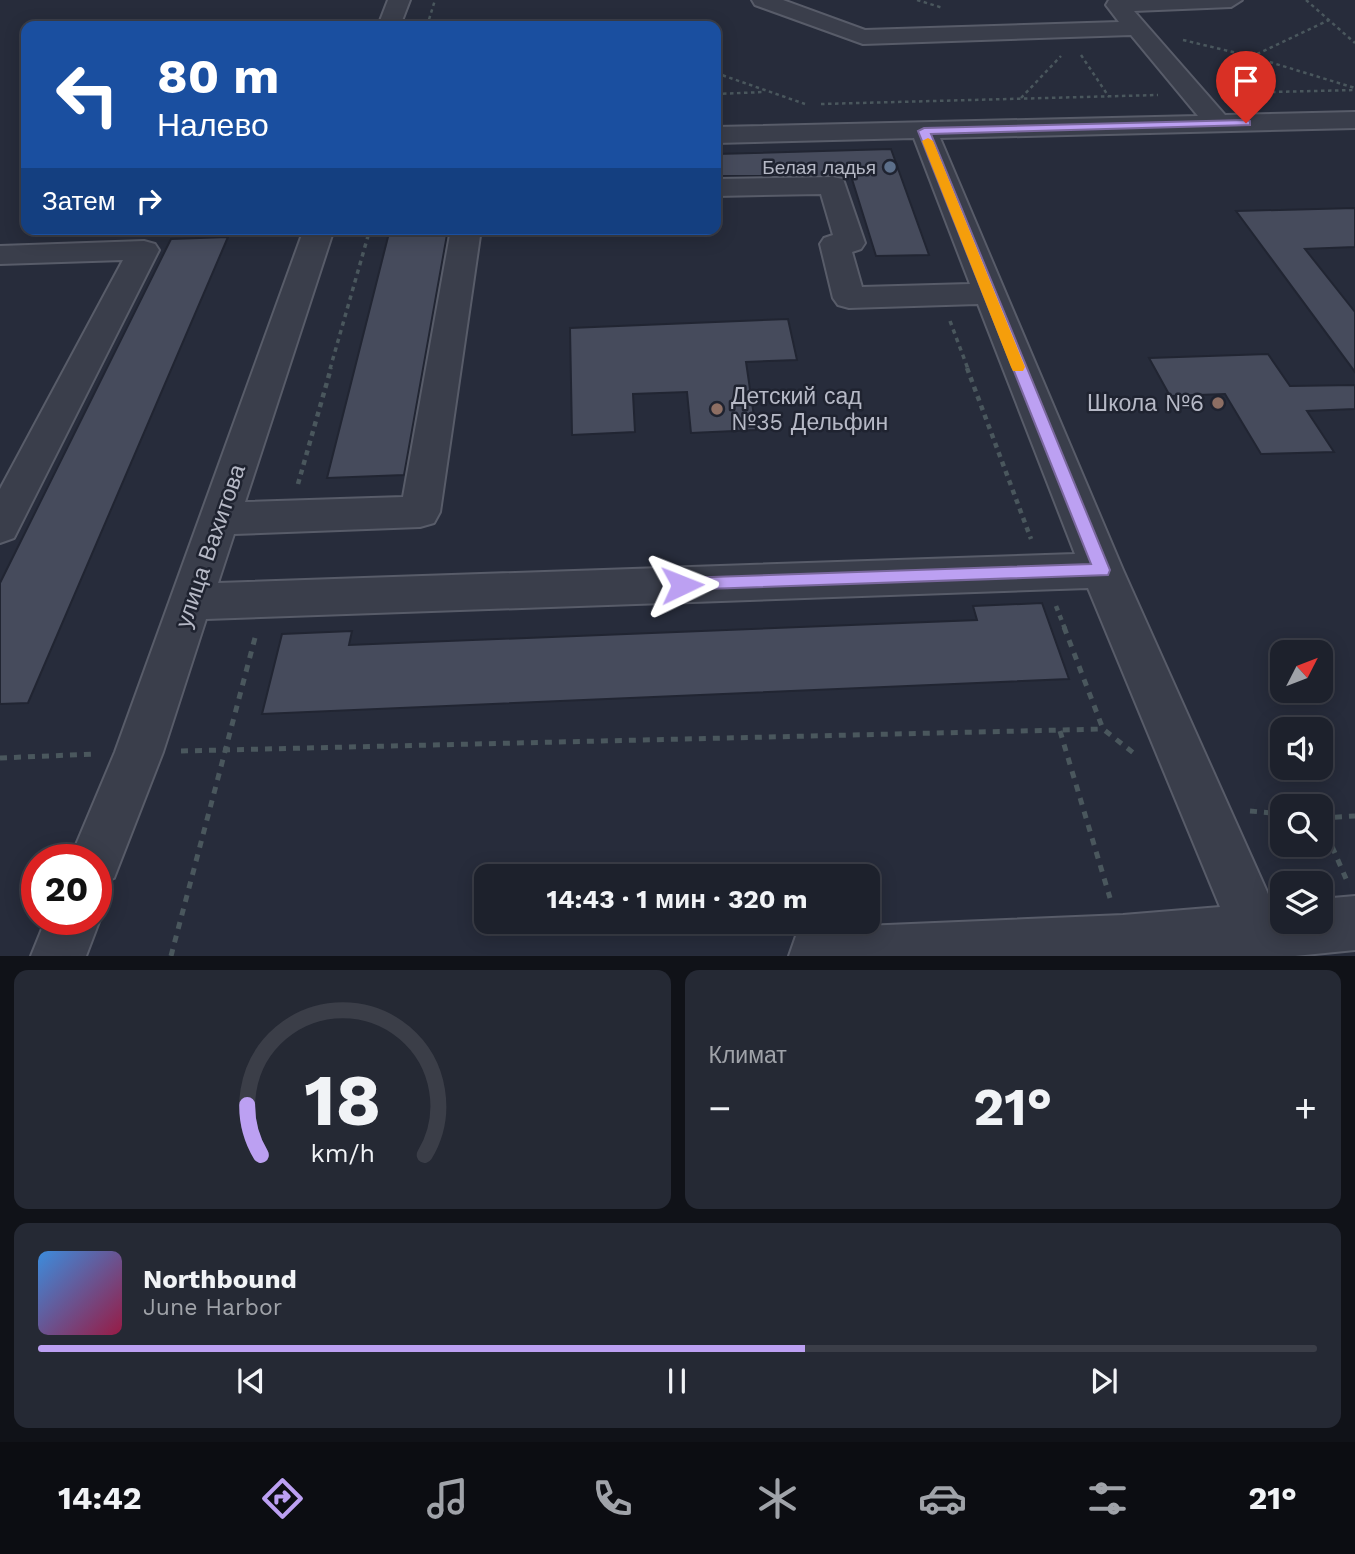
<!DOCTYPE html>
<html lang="ru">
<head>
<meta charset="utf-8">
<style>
  :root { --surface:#1d212c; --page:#252934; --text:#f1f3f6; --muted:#a0a3a9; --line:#3b3e48; --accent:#bca0f2 }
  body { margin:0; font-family:"Work Sans",sans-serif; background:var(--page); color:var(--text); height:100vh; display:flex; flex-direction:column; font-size:26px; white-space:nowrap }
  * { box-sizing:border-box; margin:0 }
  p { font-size:23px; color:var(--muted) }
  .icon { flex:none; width:38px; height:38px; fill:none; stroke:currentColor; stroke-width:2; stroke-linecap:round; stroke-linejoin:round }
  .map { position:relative; height:956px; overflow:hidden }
  .details { display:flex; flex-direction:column; gap:14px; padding:14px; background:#101218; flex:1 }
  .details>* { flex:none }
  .hud { position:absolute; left:21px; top:21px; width:700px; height:214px; border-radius:14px; box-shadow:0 4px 18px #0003,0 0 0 2px var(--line); background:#1a4fa0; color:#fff; overflow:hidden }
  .needle { width:46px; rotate:48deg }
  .fabs { position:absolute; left:1270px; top:640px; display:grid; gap:14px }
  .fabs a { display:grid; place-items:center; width:63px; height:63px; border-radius:14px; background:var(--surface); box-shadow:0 4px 18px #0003,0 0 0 2px var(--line); font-size:35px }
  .speed { position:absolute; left:21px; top:844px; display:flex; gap:14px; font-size:35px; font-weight:700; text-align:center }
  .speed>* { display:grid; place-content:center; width:91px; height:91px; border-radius:50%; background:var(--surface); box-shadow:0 4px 18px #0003,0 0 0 2px var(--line); line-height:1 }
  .speed .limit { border:10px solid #d22; background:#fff; color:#111 }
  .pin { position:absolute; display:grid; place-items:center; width:60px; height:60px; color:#fff; margin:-72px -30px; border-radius:50% 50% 50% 0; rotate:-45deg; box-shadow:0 0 7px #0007 }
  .pin .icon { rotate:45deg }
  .me { position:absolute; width:77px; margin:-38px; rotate:88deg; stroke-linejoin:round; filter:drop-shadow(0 0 5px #0008) }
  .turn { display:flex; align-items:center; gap:24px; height:147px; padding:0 21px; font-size:32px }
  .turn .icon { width:91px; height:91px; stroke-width:2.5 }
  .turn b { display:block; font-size:49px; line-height:60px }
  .then { display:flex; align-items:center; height:66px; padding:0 21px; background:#0003; gap:14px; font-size:26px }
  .big { font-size:52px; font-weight:700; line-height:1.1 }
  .details .card { flex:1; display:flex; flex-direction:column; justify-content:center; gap:10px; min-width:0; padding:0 24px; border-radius:14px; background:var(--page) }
  .details .dial { align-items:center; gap:0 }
  .dial svg { height:182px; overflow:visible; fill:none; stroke:var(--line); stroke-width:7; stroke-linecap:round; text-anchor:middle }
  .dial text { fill:var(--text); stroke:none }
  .song { display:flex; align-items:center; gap:21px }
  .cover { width:84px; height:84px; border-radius:10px; background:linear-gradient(135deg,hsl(210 70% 55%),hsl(340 70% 35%)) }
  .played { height:7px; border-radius:4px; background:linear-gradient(90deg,var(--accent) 60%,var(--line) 60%) }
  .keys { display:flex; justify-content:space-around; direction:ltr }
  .heat { display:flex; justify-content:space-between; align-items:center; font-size:38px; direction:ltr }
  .details .tiles { flex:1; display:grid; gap:14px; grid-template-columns:1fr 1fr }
  .card:last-child { grid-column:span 2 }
  .trip { position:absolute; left:474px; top:864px; width:406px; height:70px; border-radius:14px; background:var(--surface); box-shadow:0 4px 18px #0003,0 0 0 2px var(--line); font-weight:700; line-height:70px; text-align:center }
  .dock { display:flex; height:112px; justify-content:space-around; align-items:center; background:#0c0d12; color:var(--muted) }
  .dock .icon { width:49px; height:49px }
  .dock .current { color:var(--accent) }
  .dock b { font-size:32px; color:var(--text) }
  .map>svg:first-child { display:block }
</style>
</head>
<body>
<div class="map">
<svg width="1355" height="956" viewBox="0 0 1355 956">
  <rect width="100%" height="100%" fill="#272c3b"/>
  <g fill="#464b5c" stroke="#212532" stroke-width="2">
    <polygon points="891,149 929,255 876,256 851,176 716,176 716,154"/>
    <polygon points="1355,208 1355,247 1305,249 1355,312 1355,372 1236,211"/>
    <polygon points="390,229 448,229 404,475 327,478"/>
    <polygon points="228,237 28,703 0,704 0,583 171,239"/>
    <polygon points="788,319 797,360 746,362 756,430 691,433 687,392 633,394 635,432 572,435 570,328"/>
    <polygon points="1268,354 1290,386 1355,385 1355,409 1307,411 1334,452 1261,454 1225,394 1170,396 1149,358"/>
    <polygon points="1042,603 1069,679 262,714 282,634 352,631 349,645 977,620 973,606"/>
  </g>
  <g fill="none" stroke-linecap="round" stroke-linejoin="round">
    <defs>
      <g id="minor">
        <polygon points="388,0 410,0 400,26 378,26"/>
        <polygon points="752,0 783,0 865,30 1119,22 1106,5 1109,0 1242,0 1231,7 1134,11 1225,115 1355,112 1355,128 940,138 1123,570 1272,903 1283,902 1283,922 1321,922 1321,899 1355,896 1355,950 1295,956 789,956 796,936 816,928 1123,915 1220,907 1088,588 206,619 163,752 114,878 96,886 96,859 70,859 115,752 304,229 334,229 245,502 403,497 451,229 481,229 440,512 434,523 420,527 234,534 218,583 1075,554 978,304 849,308 838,305 833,298 820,244 824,238 833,235 821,194 716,196 716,179 833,177 843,179 865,243 861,249 852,252 862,287 970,284 914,138 716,143 716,127 1198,116 1131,35 863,44 755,5"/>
        <polygon points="144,241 155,244 159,250 14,538 0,543 0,489 123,260 0,264 0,246"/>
        <polygon points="96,910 100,919 86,956 31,956 46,919 96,919"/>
      </g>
    </defs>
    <use href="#minor" stroke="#585c69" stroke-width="4"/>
    <g stroke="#4a575d" stroke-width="2.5" stroke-dasharray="3.5 3.5" stroke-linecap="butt">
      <polyline points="917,0 943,8"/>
      <polyline points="1306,0 1355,43"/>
      <polyline points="427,26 435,0"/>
      <polyline points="576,26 591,26"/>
      <polyline points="1183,40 1241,54"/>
      <polygon points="1254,53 1263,60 1251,62 1241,54"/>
      <polyline points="1257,54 1329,20"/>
      <polyline points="1081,55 1109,97"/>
      <polyline points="1263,60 1355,88"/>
      <polyline points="716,73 805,104"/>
      <polyline points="1219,79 1265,91"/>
      <polyline points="1230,93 1355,90"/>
      <polyline points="716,94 764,92"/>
      <polyline points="1021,98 1061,56"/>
      <polyline points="821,104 1158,95"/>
    </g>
    <g stroke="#4a575d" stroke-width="3.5" stroke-dasharray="4.5 4.5" stroke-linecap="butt">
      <polyline points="950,321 968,369"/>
      <polyline points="330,369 370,229"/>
    </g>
    <g stroke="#4a575d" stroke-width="4.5" stroke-dasharray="5 5" stroke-linecap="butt">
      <polyline points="967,368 1031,539"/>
      <polyline points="298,484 331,368"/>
      <polyline points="1056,606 1065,629"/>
    </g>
    <g stroke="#4a575d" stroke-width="5" stroke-dasharray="7 7" stroke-linecap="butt">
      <polyline points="1064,627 1103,729 1136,755"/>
      <polyline points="1060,731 1110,898"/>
      <polyline points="181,751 1103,729"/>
      <polyline points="0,758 95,754"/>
      <polyline points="1250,811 1283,814"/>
      <polyline points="1321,818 1355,816"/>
      <polyline points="1321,821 1347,881"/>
      <polyline points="171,956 256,634"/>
    </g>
    <use href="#minor" fill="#3a3e4b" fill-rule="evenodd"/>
  </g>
  <polygon fill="#bca0f2" stroke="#7a689d" stroke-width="2" points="1246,120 1250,121 1250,125 931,134 1110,570 1108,575 676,590 674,585 682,578 1091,564 918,131 924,128"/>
  <polygon fill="#f59e0b" points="928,138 933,141 1025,367 1023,371 1013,371 1011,367 922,141"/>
  <circle fill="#5c6f8a" stroke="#1f2330" stroke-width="2.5" cx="890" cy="167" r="7"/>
  <g fill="#8d6e63" stroke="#1f2330" stroke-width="2.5">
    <circle cx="1218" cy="403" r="7"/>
    <circle cx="717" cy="409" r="7"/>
  </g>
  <g text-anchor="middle" stroke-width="5" stroke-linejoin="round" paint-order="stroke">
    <g font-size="19" fill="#b6b9c6" stroke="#1f2330" text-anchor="end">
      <text x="876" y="174">Белая ладья</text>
    </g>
    <g font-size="23" fill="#b6b9c6" stroke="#1f2330" text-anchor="start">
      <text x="731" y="404">Детский сад<tspan x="731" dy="26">№35 Дельфин</tspan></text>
      <text x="1204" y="411" text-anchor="end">Школа №6</text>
    </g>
    <g font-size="23" fill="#b6b9c6" stroke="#1f2330">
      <text transform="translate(210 546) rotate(-71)" y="8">улица Вахитова</text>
    </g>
  </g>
</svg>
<div class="fabs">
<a><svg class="needle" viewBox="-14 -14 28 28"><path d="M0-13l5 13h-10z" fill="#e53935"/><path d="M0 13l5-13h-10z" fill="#a0a3a9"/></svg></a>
<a><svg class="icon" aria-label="sound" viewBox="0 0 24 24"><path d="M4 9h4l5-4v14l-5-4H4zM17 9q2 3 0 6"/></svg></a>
<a><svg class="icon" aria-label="search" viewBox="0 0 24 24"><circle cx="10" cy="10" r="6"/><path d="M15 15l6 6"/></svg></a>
<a><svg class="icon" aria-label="layers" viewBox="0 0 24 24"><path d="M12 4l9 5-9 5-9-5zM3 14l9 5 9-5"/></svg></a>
</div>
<div class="speed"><div class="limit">20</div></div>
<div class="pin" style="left:1246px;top:123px;background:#d93025"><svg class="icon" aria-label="arrive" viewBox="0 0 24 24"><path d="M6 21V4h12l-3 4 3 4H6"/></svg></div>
<svg class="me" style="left:682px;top:585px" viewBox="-20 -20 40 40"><path d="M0-17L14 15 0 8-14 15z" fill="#bca0f2" stroke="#fff" stroke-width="4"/></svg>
<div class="trip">14:43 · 1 мин · 320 m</div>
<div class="hud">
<div class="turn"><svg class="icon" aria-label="left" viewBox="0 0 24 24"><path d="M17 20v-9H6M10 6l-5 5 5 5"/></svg><div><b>80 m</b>Налево</div></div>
<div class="then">Затем<svg class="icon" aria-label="right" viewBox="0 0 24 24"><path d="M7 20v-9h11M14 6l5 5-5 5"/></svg></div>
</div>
</div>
<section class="details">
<div class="tiles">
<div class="card dial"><svg viewBox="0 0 100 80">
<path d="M14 69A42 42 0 1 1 86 69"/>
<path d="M14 69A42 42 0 0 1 8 47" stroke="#bca0f2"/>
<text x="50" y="56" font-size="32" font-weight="700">18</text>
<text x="50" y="72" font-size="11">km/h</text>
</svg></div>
<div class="card"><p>Климат</p>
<div class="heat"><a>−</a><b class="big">21°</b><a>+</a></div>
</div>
<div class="card">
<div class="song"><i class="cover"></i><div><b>Northbound</b><p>June Harbor</p></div></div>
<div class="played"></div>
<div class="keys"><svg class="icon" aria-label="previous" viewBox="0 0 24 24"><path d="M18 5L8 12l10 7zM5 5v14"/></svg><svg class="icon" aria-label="pause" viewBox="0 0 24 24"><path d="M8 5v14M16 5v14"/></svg><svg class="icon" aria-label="next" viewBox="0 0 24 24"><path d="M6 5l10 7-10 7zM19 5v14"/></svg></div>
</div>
</div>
</section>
<nav class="dock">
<b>14:42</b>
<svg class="icon current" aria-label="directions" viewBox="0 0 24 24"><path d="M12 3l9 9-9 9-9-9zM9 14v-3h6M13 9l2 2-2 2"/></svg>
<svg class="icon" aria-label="music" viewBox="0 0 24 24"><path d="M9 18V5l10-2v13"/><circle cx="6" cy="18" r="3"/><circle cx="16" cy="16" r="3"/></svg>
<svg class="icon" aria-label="phone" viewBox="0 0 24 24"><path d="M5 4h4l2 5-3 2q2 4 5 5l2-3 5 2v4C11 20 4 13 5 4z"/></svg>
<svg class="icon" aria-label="climate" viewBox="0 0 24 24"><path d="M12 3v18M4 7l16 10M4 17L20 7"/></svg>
<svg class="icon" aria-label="car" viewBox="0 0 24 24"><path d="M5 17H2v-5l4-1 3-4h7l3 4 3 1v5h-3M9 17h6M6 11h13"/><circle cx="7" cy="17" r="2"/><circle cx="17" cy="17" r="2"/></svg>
<svg class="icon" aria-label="filters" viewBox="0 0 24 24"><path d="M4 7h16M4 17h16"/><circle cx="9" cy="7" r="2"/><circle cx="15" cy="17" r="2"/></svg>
<b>21°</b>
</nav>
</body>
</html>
